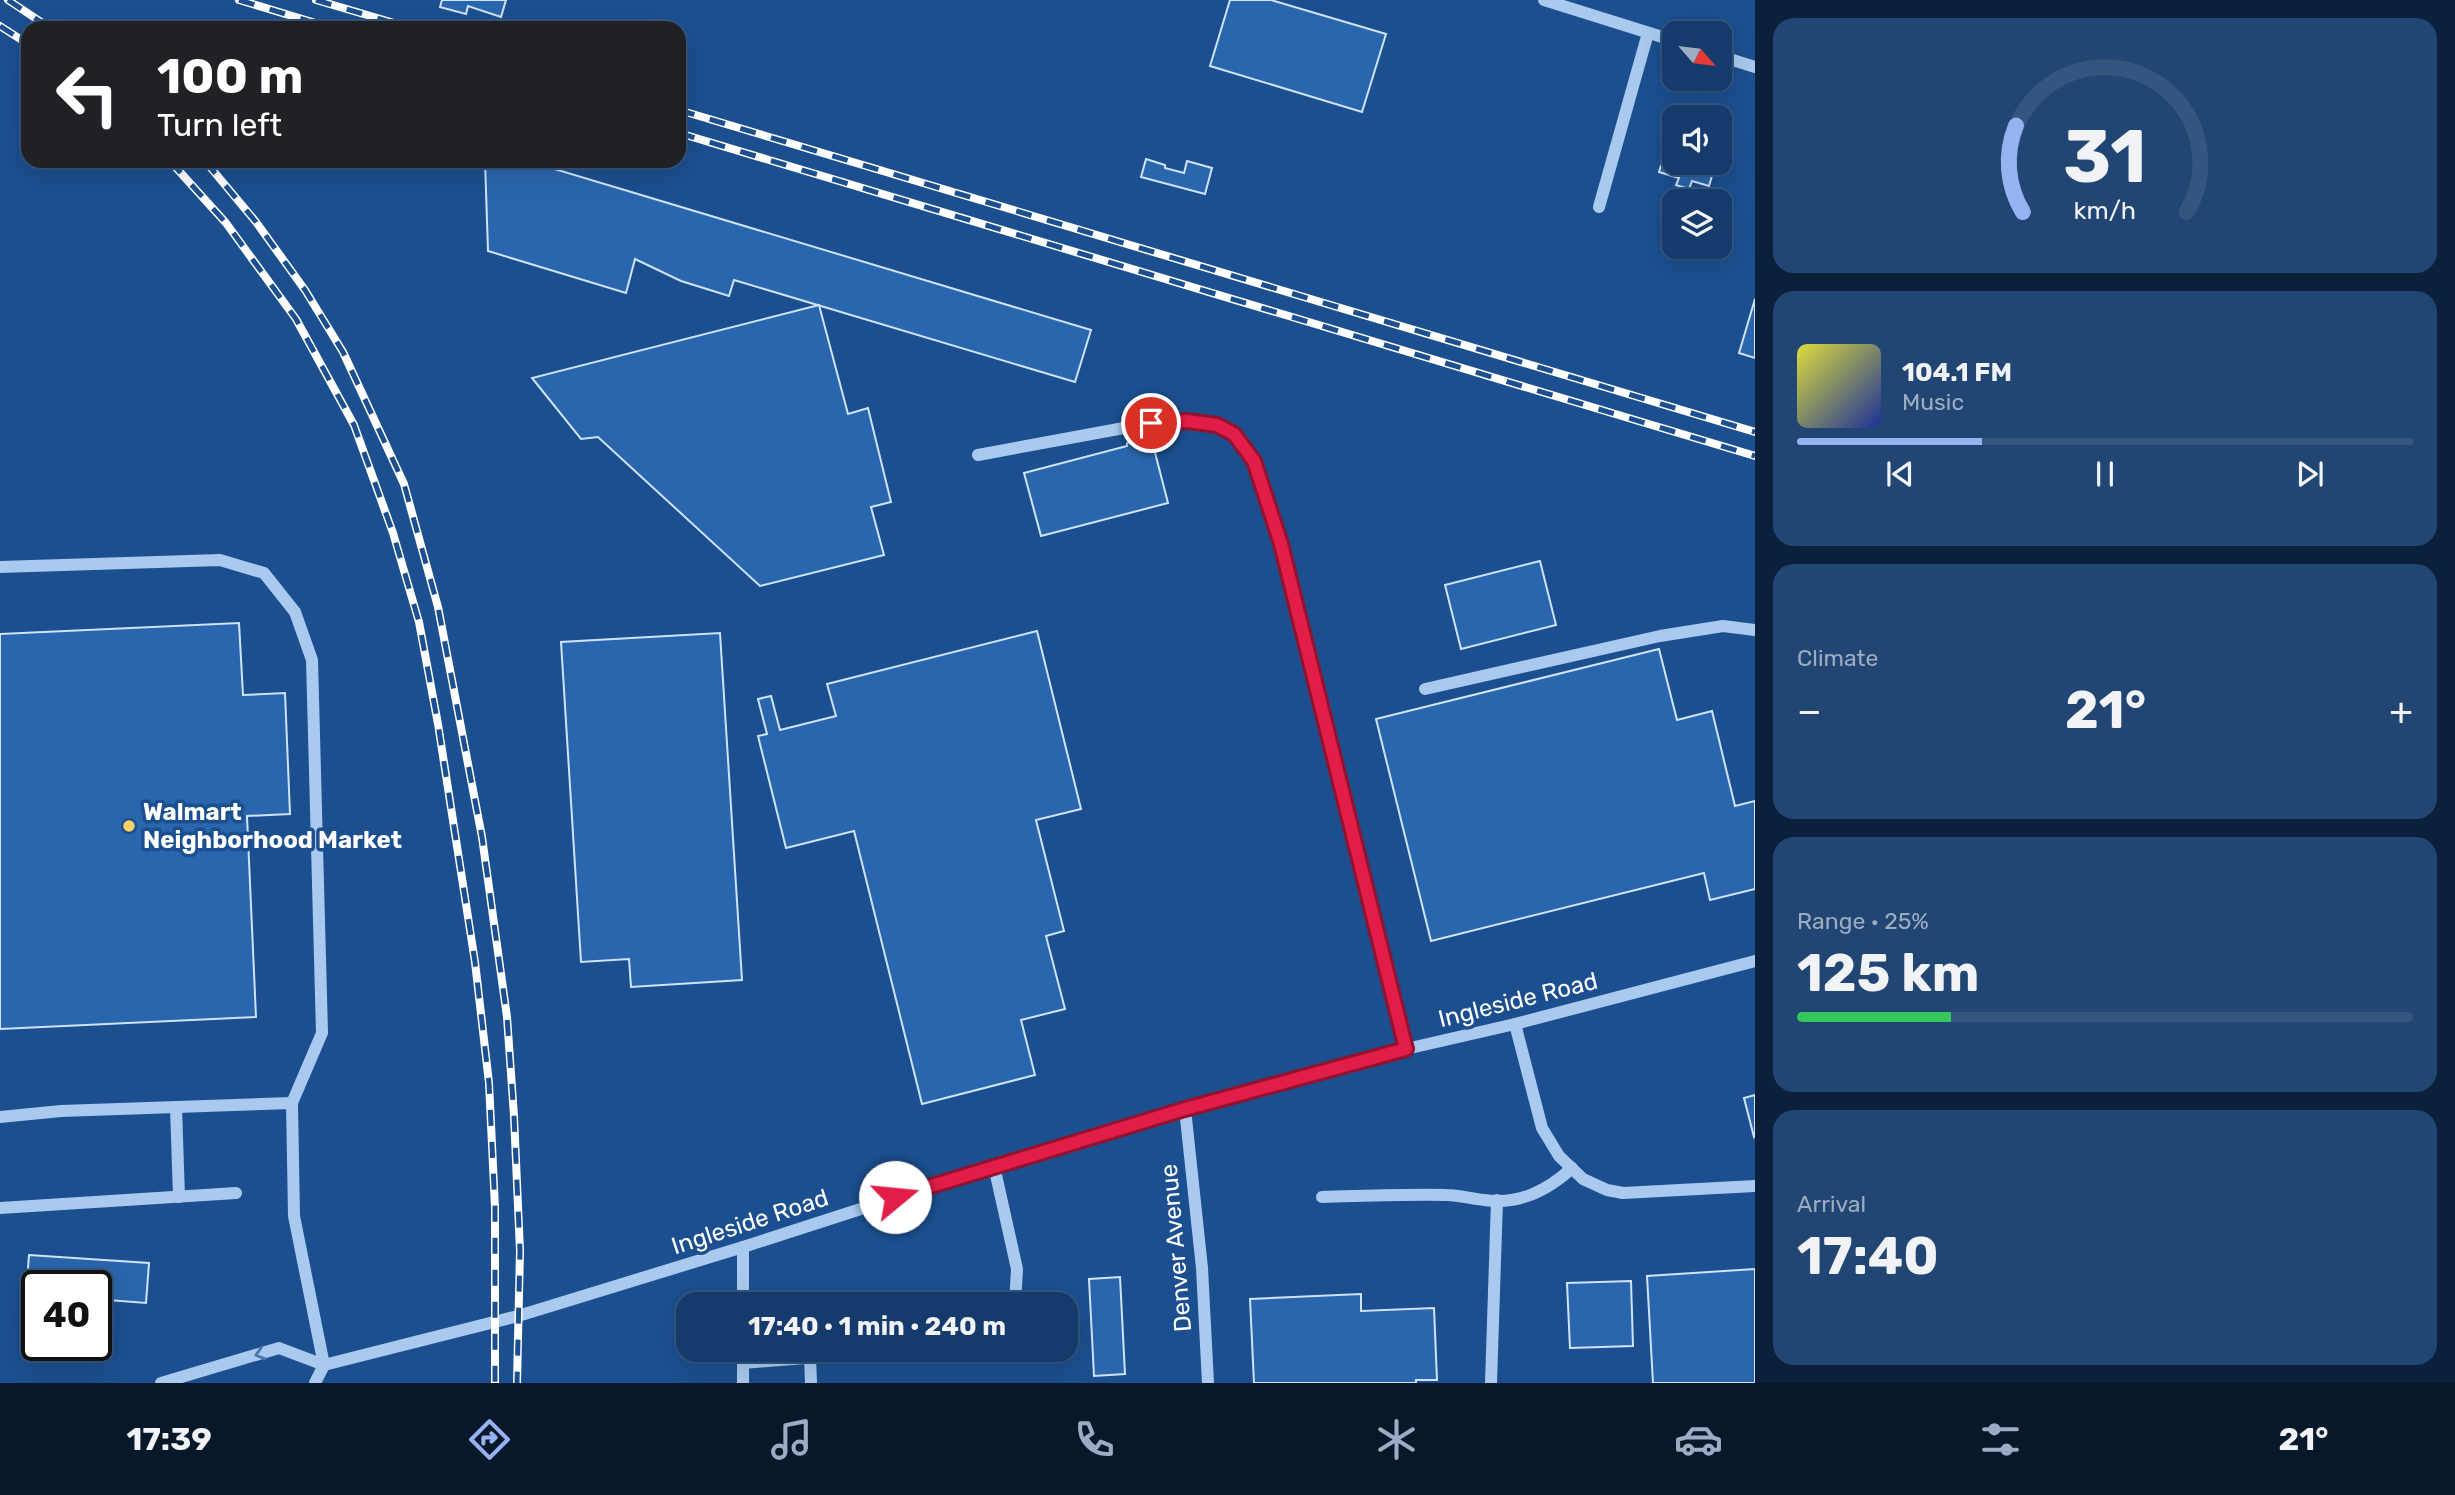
<!DOCTYPE html>
<html lang="en">
<head>
<meta charset="utf-8">
<style>
  :root { --surface:#143b6b; --page:#214673; --text:#f1f3f6; --muted:#9dadc1; --line:#33557e; --accent:#95b2f1 }
  body { margin:0; font-family:Rubik,sans-serif; background:var(--page); color:var(--text); height:100vh; display:flex; flex-direction:column; font-size:26px; white-space:nowrap }
  * { box-sizing:border-box; margin:0 }
  p { font-size:23px; color:var(--muted) }
  .icon { flex:none; width:38px; height:38px; fill:none; stroke:currentColor; stroke-width:2; stroke-linecap:round; stroke-linejoin:round }
  .map { position:relative; flex:1; overflow:hidden }
  .drawer { display:flex; flex-direction:column; gap:18px; padding:18px; background:#0b203b; width:700px }
  .drawer>* { flex:none }
  .guide { position:absolute; left:21px; top:21px; width:665px; height:147px; border-radius:21px; box-shadow:0 7px 28px #0002,0 0 0 2px var(--line); background:#202124; color:#fff; overflow:hidden }
  .needle { width:46px; rotate:118deg }
  .buttons { position:absolute; left:1662px; top:21px; display:grid; gap:14px }
  .buttons a { display:grid; place-items:center; width:70px; height:70px; border-radius:14px; background:var(--surface); box-shadow:0 7px 28px #0002,0 0 0 2px var(--line); font-size:35px }
  .speed { position:absolute; left:21px; top:1270px; display:flex; gap:14px; font-size:35px; font-weight:700; text-align:center }
  .speed>* { display:grid; place-content:center; width:91px; height:91px; border-radius:50%; background:var(--surface); box-shadow:0 7px 28px #0002,0 0 0 2px var(--line); line-height:1 }
  .speed .limit { border:4px solid #111; border-radius:10px; background:#fff; color:#111 }
  .pin { position:absolute; display:grid; place-items:center; width:60px; height:60px; color:#fff; margin:-30px; border:4px solid #fff; border-radius:50%; box-shadow:0 2px 7px #0007 }
  .me { position:absolute; width:77px; margin:-38px; rotate:73deg; stroke-linejoin:round; filter:drop-shadow(0 0 5px #0008) }
  .turn { display:flex; align-items:center; gap:24px; height:147px; padding:0 21px; font-size:32px }
  .turn .icon { width:91px; height:91px; stroke-width:2.5 }
  .turn b { display:block; font-size:49px; line-height:60px }
  .big { font-size:52px; font-weight:700; line-height:1.1 }
  .drawer .card { flex:1; display:flex; flex-direction:column; justify-content:center; gap:10px; min-width:0; padding:0 24px; border-radius:21px; background:var(--page) }
  .drawer .dial { align-items:center; gap:0 }
  .dial svg { height:182px; overflow:visible; fill:none; stroke:var(--line); stroke-width:7; stroke-linecap:round; text-anchor:middle }
  .dial text { fill:var(--text); stroke:none }
  .song { display:flex; align-items:center; gap:21px }
  .cover { width:84px; height:84px; border-radius:10px; background:linear-gradient(135deg,hsl(60 70% 55%),hsl(230 70% 35%)) }
  .played { height:7px; border-radius:4px; background:linear-gradient(90deg,var(--accent) 30%,var(--line) 30%) }
  .keys { display:flex; justify-content:space-around; direction:ltr }
  .heat { display:flex; justify-content:space-between; align-items:center; font-size:38px; direction:ltr }
  .charge { height:10px; border-radius:5px; background:linear-gradient(90deg,#34c759 25%,var(--line) 0) }
  .trip { position:absolute; left:676px; top:1292px; width:402px; height:70px; border-radius:21px; background:var(--surface); box-shadow:0 7px 28px #0002,0 0 0 2px var(--line); font-weight:700; line-height:70px; text-align:center }
  .tab-bar { display:flex; height:112px; justify-content:space-around; align-items:center; background:#08182b; color:var(--muted) }
  .tab-bar .icon { width:49px; height:49px }
  .tab-bar .on { color:var(--accent) }
  .tab-bar b { font-size:32px; color:var(--text) }
  main { display:flex; flex:1; min-height:0 }
  .map>svg:first-child { display:block }
</style>
</head>
<body>
<main>
<div class="map">
<svg width="1755" height="1383" viewBox="0 0 1755 1383">
  <rect width="100%" height="100%" fill="#1b4f8f"/>
  <g fill="#2a66ad" stroke="#cfe3fa" stroke-width="2">
    <polygon points="442,0 506,0 501,17 468,6 466,14 440,7"/>
    <polygon points="1230,0 1271,0 1386,34 1362,112 1210,66"/>
    <polygon points="1671,132 1675,133 1675,163 1720,163 1720,147 1723,148 1721,153 1729,155 1724,172 1714,169 1709,186 1692,181 1689,189 1676,185 1679,178 1659,172"/>
    <polygon points="1146,159 1165,165 1165,168 1184,173 1187,161 1212,168 1205,194 1141,177"/>
    <polygon points="485,161 528,161 1091,330 1075,382 734,280 729,296 681,281 635,259 626,293 488,251"/>
    <polygon points="1755,299 1755,358 1739,353"/>
    <polygon points="819,305 848,414 868,408 891,502 871,507 884,555 760,586 598,437 581,439 532,378"/>
    <polygon points="1151,437 1168,503 1041,536 1024,473 1127,446 1127,443"/>
    <polygon points="1540,561 1556,625 1461,649 1445,585"/>
    <polygon points="239,623 243,695 285,693 290,814 247,816 256,1017 0,1029 0,634"/>
    <polygon points="1037,631 1081,809 1036,820 1064,931 1046,936 1065,1009 1021,1020 1035,1075 922,1104 854,831 786,848 758,736 767,734 758,699 771,696 780,730 836,716 827,684"/>
    <polygon points="720,633 742,980 631,987 629,959 581,962 561,642"/>
    <polygon points="1659,649 1677,720 1712,711 1735,806 1755,801 1755,889 1710,900 1704,873 1431,941 1376,719"/>
    <polygon points="1755,1095 1755,1136 1754,1137 1744,1098"/>
    <polygon points="29,1255 149,1263 146,1303 96,1299 96,1286 37,1286 37,1295 26,1295"/>
    <polygon points="1755,1269 1755,1383 1653,1383 1647,1276"/>
    <polygon points="1120,1277 1125,1374 1094,1376 1089,1279"/>
    <polygon points="1631,1281 1633,1346 1570,1348 1567,1283"/>
    <polygon points="1361,1294 1361,1311 1434,1308 1437,1380 1416,1380 1416,1383 1254,1383 1250,1299"/>
  </g>
  <g fill="none" stroke-linecap="round" stroke-linejoin="round">
    <g stroke="#a9c9ee" stroke-width="12">
      <polyline points="1544,0 1675,41"/>
      <polyline points="1720,56 1755,67"/>
      <polyline points="1599,207 1648,33"/>
      <polyline points="978,455 1151,423 1187,421 1217,425 1234,434 1254,462 1281,544 1406,1049"/>
      <polyline points="0,567 220,560 264,573 295,612 312,660 322,1033 292,1103"/>
      <polyline points="1425,689 1660,636 1723,626 1755,630"/>
      <polyline points="1515,1024 1542,1128 1559,1156 1583,1179 1607,1190 1623,1193 1755,1186"/>
      <polyline points="176,1107 179,1197"/>
      <polyline points="1185,1109 1202,1268 1208,1383"/>
      <polyline points="0,1117 61,1111 292,1103 294,1216 324,1365"/>
      <polyline points="994,1166 1017,1269 1015,1304"/>
      <path d="M 1322,1197 C 1364,1196 1405,1194 1447,1195 C 1459,1195 1472,1199 1484,1200 C 1519,1205 1547,1191 1572,1168"/>
      <polyline points="0,1208 236,1193"/>
      <polyline points="743,1304 743,1247"/>
      <polyline points="810,1358 811,1383"/>
      <polyline points="743,1363 918,1349"/>
      <polyline points="161,1383 279,1348 324,1365 518,1316 743,1247 994,1166 1185,1109 1406,1049 1515,1024 1755,961"/>
      <polyline points="315,1383 324,1365"/>
      <polyline points="743,1383 743,1349"/>
      <polyline points="1491,1383 1497,1200"/>
    </g>
    <defs>
      <g id="rail">
        <polyline points="8,0 50,28"/>
        <polyline points="239,0 332,28"/>
        <polyline points="316,0 411,28"/>
        <polyline points="0,26 28,44"/>
        <polyline points="679,110 1755,432"/>
        <polyline points="679,133 1755,456"/>
        <polyline points="170,161 226,223 296,319 354,425 393,533 419,622 438,724 475,962 489,1083 495,1207 495,1383"/>
        <polyline points="205,161 256,222 305,290 343,352 404,484 438,607 482,837 507,1017 514,1116 520,1251 517,1383"/>
      </g>
    </defs>
    <use href="#rail" stroke="#fff" stroke-width="8"/>
    <use href="#rail" stroke="#1b4f8f" stroke-width="5" stroke-dasharray="16" stroke-linecap="butt"/>
  </g>
  <defs><path id="oneway-chevron" d="M-2-3.5L2.5 0L-2 3.5" fill="none" stroke-width="1.6" stroke-linecap="round" stroke-linejoin="round" transform="scale(1.75)"/></defs>
  <use stroke="#4674ac" href="#oneway-chevron" transform="translate(260 1354) rotate(163)"/>
  <g fill="none" stroke-linecap="round" stroke-linejoin="round">
    <defs>
      <polyline id="route" points="895,1197 1185,1109 1406,1049 1281,544 1254,461 1234,434 1217,425 1187,421 1151,423"/>
    </defs>
    <use href="#route" stroke="#92132f" stroke-width="18"/>
    <use href="#route" stroke="#e11d48" stroke-width="12"/>
  </g>
  <circle fill="#ffd166" stroke="#1b4f8f" stroke-width="2.5" cx="129" cy="826" r="7"/>
  <g text-anchor="middle" stroke-width="7" stroke-linejoin="round" paint-order="stroke">
    <g font-size="24" font-weight="bold" fill="#fff" stroke="#1b4f8f" text-anchor="start">
      <text x="143" y="820">Walmart<tspan x="143" dy="28">Neighborhood Market</tspan></text>
    </g>
    <g font-size="24" fill="#fff" stroke="#1b4f8f">
      <text transform="translate(1518 1000) rotate(-14)" y="8">Ingleside Road</text>
      <text transform="translate(750 1222) rotate(-18)" y="8">Ingleside Road</text>
      <text transform="translate(1176 1248) rotate(-95)" y="8">Denver Avenue</text>
    </g>
  </g>
</svg>
<div class="buttons">
<a><svg class="needle" viewBox="-14 -14 28 28"><path d="M0-13l5 13h-10z" fill="#e53935"/><path d="M0 13l5-13h-10z" fill="#9dadc1"/></svg></a>
<a><svg class="icon" aria-label="sound" viewBox="0 0 24 24"><path d="M4 9h4l5-4v14l-5-4H4zM17 9q2 3 0 6"/></svg></a>
<a><svg class="icon" aria-label="layers" viewBox="0 0 24 24"><path d="M12 4l9 5-9 5-9-5zM3 14l9 5 9-5"/></svg></a>
</div>
<div class="speed"><div class="limit">40</div></div>
<div class="pin" style="left:1151px;top:423px;background:#d93025"><svg class="icon" aria-label="arrive" viewBox="0 0 24 24"><path d="M6 21V4h12l-3 4 3 4H6"/></svg></div>
<svg class="me" style="left:895px;top:1197px" viewBox="-20 -20 40 40"><circle r="19" fill="#fff"/><path d="M0-13L10 11 0 6-10 11z" fill="#e11d48"/></svg>
<div class="trip">17:40 · 1 min · 240 m</div>
<div class="guide">
<div class="turn"><svg class="icon" aria-label="left" viewBox="0 0 24 24"><path d="M17 20v-9H6M10 6l-5 5 5 5"/></svg><div><b>100 m</b>Turn left</div></div>
</div>
</div>
<section class="drawer">
<div class="card dial"><svg viewBox="0 0 100 80">
<path d="M14 69A42 42 0 1 1 86 69"/>
<path d="M14 69A42 42 0 0 1 11 31" stroke="#95b2f1"/>
<text x="50" y="56" font-size="32" font-weight="700">31</text>
<text x="50" y="72" font-size="11">km/h</text>
</svg></div>
<div class="card">
<div class="song"><i class="cover"></i><div><b>104.1 FM</b><p>Music</p></div></div>
<div class="played"></div>
<div class="keys"><svg class="icon" aria-label="previous" viewBox="0 0 24 24"><path d="M18 5L8 12l10 7zM5 5v14"/></svg><svg class="icon" aria-label="pause" viewBox="0 0 24 24"><path d="M8 5v14M16 5v14"/></svg><svg class="icon" aria-label="next" viewBox="0 0 24 24"><path d="M6 5l10 7-10 7zM19 5v14"/></svg></div>
</div>
<div class="card"><p>Climate</p>
<div class="heat"><a>−</a><b class="big">21°</b><a>+</a></div>
</div>
<div class="card"><p>Range · 25%</p><b class="big">125 km</b><div class="charge"></div></div>
<div class="card"><p>Arrival</p><b class="big">17:40</b></div>
</section>
</main>
<nav class="tab-bar">
<b>17:39</b>
<svg class="icon on" aria-label="directions" viewBox="0 0 24 24"><path d="M12 3l9 9-9 9-9-9zM9 14v-3h6M13 9l2 2-2 2"/></svg>
<svg class="icon" aria-label="music" viewBox="0 0 24 24"><path d="M9 18V5l10-2v13"/><circle cx="6" cy="18" r="3"/><circle cx="16" cy="16" r="3"/></svg>
<svg class="icon" aria-label="phone" viewBox="0 0 24 24"><path d="M5 4h4l2 5-3 2q2 4 5 5l2-3 5 2v4C11 20 4 13 5 4z"/></svg>
<svg class="icon" aria-label="climate" viewBox="0 0 24 24"><path d="M12 3v18M4 7l16 10M4 17L20 7"/></svg>
<svg class="icon" aria-label="car" viewBox="0 0 24 24"><path d="M5 17H2v-5l4-1 3-4h7l3 4 3 1v5h-3M9 17h6M6 11h13"/><circle cx="7" cy="17" r="2"/><circle cx="17" cy="17" r="2"/></svg>
<svg class="icon" aria-label="filters" viewBox="0 0 24 24"><path d="M4 7h16M4 17h16"/><circle cx="9" cy="7" r="2"/><circle cx="15" cy="17" r="2"/></svg>
<b>21°</b>
</nav>
</body>
</html>
